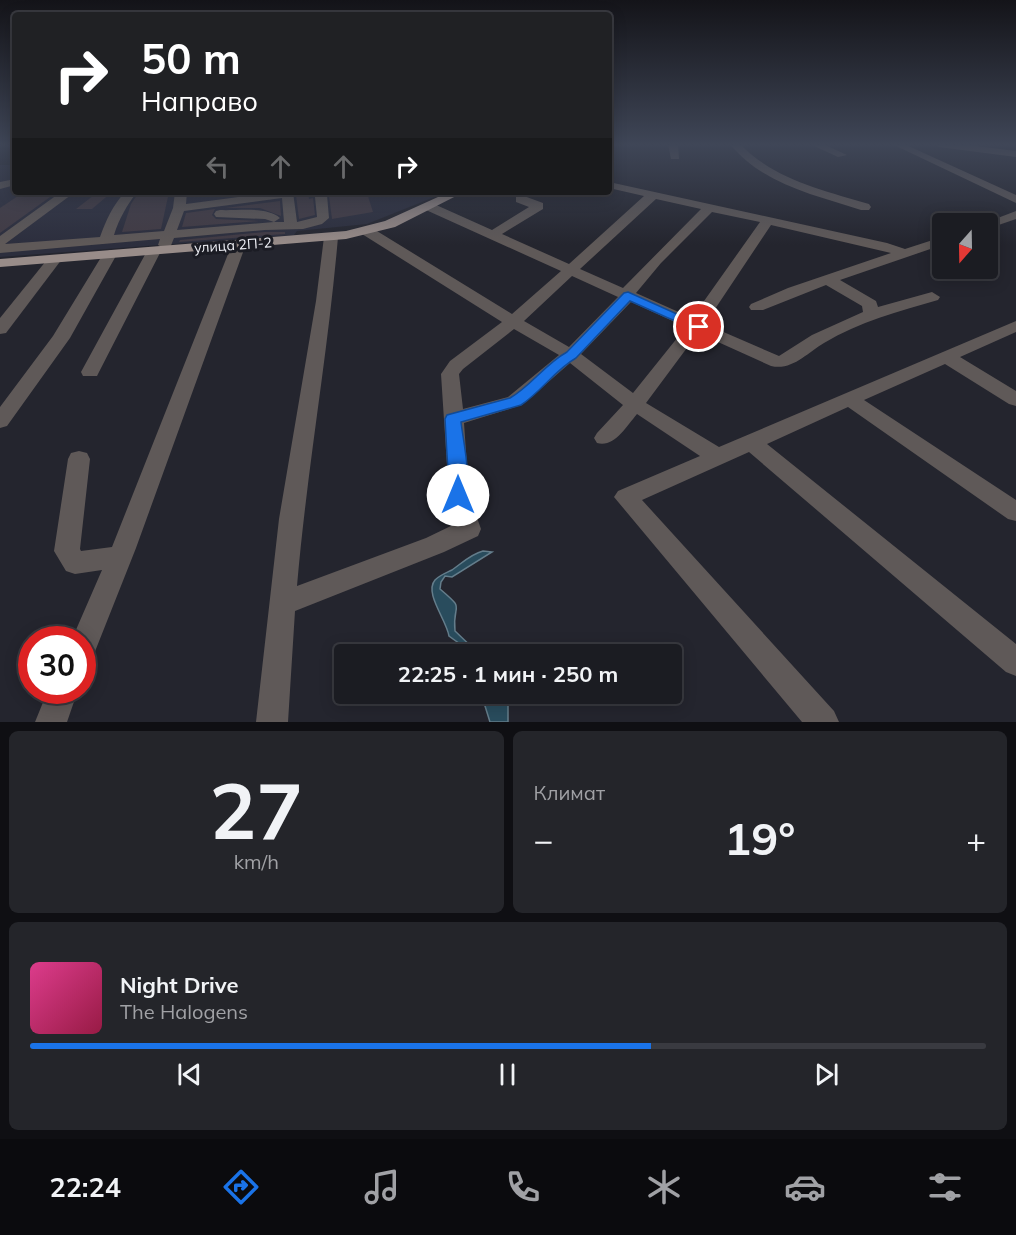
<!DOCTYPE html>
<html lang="ru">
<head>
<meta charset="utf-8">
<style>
  :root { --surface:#1b1c22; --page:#24252a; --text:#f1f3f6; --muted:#a0a1a5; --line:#393a40; --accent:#1a73e8 }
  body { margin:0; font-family:Mulish,sans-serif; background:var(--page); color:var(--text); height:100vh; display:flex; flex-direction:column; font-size:22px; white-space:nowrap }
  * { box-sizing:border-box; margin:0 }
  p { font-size:20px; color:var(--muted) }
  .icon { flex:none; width:33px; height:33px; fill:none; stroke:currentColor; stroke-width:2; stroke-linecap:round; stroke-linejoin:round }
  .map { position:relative; height:722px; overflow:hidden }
  .panel { display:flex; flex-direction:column; gap:9px; padding:9px; background:#0f0f13; flex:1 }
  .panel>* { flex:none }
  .banner { position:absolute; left:12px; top:12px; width:600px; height:183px; border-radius:6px; box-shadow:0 3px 15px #0003,0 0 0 2px var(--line); background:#202124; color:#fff; overflow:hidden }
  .needle { width:39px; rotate:200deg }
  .controls { position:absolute; left:932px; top:213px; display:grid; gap:12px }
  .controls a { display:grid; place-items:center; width:66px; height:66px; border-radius:6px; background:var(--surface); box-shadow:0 3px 15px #0003,0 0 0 2px var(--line); font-size:30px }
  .speed { position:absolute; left:18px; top:626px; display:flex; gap:12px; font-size:30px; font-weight:700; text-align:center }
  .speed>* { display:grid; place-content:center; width:78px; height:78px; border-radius:50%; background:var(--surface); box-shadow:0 3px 15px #0003,0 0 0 2px var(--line); line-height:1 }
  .speed .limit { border:9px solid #d22; background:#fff; color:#111 }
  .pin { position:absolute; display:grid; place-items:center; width:51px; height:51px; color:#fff; margin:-26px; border:3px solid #fff; border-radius:50%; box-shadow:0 2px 6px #0007 }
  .me { position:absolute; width:66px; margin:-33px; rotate:0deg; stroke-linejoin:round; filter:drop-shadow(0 0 4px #0008) }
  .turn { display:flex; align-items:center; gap:21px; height:126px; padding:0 30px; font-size:27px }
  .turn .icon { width:78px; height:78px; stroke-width:2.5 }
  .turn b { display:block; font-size:42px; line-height:51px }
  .lanes { display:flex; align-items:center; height:57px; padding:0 30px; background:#0003; justify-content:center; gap:30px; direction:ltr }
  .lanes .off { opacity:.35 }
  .big { font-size:45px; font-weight:700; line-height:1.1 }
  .panel .card { flex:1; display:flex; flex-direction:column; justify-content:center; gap:9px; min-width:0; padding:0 21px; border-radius:9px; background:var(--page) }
  .panel .dial { align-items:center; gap:0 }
  .dial b { font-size:78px; line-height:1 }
  .song { display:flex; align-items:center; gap:18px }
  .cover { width:72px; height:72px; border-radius:9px; background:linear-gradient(135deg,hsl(330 70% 55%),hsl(340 70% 35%)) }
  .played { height:6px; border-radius:3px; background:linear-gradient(90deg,var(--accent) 65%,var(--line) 65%) }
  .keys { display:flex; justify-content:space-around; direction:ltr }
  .heat { display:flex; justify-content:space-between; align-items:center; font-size:33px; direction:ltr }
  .panel .tiles { flex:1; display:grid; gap:9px; grid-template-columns:1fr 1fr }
  .card:last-child { grid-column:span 2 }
  .trip { position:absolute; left:334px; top:644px; width:348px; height:60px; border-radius:6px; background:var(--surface); box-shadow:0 3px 15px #0003,0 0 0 2px var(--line); font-weight:700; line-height:60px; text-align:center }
  .tab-bar { display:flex; height:96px; justify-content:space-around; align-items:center; background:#0b0b0e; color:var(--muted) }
  .tab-bar .icon { width:42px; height:42px }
  .tab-bar .on { color:var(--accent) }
  .tab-bar b { font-size:27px; color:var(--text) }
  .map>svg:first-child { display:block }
</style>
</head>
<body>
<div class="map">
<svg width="1016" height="722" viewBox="0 0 1016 722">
  <rect width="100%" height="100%" fill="#24252e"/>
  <polygon fill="#2c2e3d" points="0,165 15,165 15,192 447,192 367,224 297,231 294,235 0,257"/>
  <g fill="#294c5d" stroke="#647d8b" stroke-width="1.5">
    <path d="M 483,551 L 492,552 L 452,577 L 445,576 L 441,582 L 440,589 C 467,612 452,601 455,631 L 479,654 L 466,654 L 467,649 L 449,636 C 446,619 424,593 435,580 C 440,575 446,573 452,570 C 462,563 471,554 483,551 Z"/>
    <polygon points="478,693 505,693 508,700 508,722 490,722 485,706 477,700"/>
  </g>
  <g fill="#423b44">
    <polygon points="24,192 57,192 0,233 0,208"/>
    <polygon points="98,192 112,192 92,209 76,209"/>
    <polygon points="139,192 169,192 161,229 122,232 131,204"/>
    <polygon points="308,193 309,199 313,198 315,215 299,219 296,195"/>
    <polygon points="367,193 373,212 332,219 329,196"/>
    <polygon points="280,201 281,216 260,208 225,208"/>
    <polygon points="215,209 212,215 216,219 259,221 182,227 186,213"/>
    <polygon points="265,232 285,232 285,234 179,242 180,240"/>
  </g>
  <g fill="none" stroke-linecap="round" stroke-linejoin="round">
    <g fill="#5f5958" fill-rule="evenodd">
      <polygon points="668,144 678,144 679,159 671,159"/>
      <path d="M 730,144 L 740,144 C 775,180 823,190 869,204 L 871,207 L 869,210 L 861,210 C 814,195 762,184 730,144 Z"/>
      <polygon points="810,144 823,144 847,155 838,157"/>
      <polygon points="892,144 904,144 1016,195 1016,203"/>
      <polygon points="934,144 960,144 1016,151 1016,157 939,147"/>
      <polygon points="15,179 15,185 0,189 0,182"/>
      <path d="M 609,182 L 887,243 L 905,249 L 942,237 L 942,245 L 840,280 L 876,301 L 878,307 L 932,292 L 940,297 L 938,300 C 899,311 859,322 824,343 C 807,353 792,371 771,366 L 698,333 L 646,403 L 719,447 L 1016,321 L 1016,332 L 960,357 L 1016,391 L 1016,406 L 1009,404 L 945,364 L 864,400 L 1016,500 L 1016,521 L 1008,519 L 848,407 L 767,444 L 1016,644 L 1016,676 L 1006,672 L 749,452 L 642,500 L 834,711 L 839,722 L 802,722 L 614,497 L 618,491 L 700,456 L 637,414 C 626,427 614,448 597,443 L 594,438 L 597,433 L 623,405 L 570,363 L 522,405 L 464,423 L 469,495 L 481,529 L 478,536 L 444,552 L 295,611 L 288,722 L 256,722 L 279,519 L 316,301 L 324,237 L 331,233 L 338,237 C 328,354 307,469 297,586 L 426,538 L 455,524 L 447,495 L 447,466 L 441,374 L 450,361 L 502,322 L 362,234 L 360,231 L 362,228 L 372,228 L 512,314 L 561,271 L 426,210 L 426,204 L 434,204 L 492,230 L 529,207 L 516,202 L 516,196 L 524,196 L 543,203 L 543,209 L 502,234 L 569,264 L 644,196 L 609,188 ZM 656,199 L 701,209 L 623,288 L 580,269 ZM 712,212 L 760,222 L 692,318 L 636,293 L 661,263 ZM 771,225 L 891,253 L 788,288 L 751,304 L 749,307 L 751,310 L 763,310 L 826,285 L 862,306 L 863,312 L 812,335 L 779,356 L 705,324 ZM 572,276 L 618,297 L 569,347 L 524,321 ZM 631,302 L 686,327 L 633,393 L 581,354 ZM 514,329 L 559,355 L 508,397 L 463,409 L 459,374 L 463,369 Z"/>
      <path d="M 61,192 L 75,192 L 5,244 L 100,237 C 106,220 113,205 125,192 L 137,192 C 127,205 119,219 114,235 L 164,231 L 173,208 L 175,192 L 187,192 L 186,204 L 246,196 L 245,192 L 257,192 L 257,195 L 293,192 L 297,222 L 317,217 L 315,197 L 310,192 L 324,192 L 327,195 L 329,218 L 322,224 L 303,229 L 265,230 L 174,238 L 170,248 L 165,249 L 158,245 L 160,239 L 0,253 L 0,236 ZM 282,198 L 284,222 L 274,222 L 280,218 C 267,206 237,211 220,210 L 216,211 L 214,214 L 216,217 L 265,219 L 274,222 L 177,230 L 184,211 Z"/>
      <polygon points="1016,211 1016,219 987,229 987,224 982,224"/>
      <polygon points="239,240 246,244 136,548 92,659 82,663 82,639 72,639 102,570 75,574 66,571 54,551 68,459 71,453 79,451 87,453 90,459 80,549 81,551 112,547 232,244"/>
      <polygon points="154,247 161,251 99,372 97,376 83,376 81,372 147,251"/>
      <polygon points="110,250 117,254 70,338 7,426 0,428 0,407 53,336 103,254"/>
      <polygon points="55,255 62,259 6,333 0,334 0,318 50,256"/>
      <polygon points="48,690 78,690 67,722 35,722"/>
    </g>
    <polygon fill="#988c89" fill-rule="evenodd" points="449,192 464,192 395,227 346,239 0,267 0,259 346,231 385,221"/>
  </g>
  <linearGradient id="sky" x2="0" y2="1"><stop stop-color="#141419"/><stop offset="0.59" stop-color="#3f4657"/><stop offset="1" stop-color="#3f4657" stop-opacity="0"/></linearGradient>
  <rect width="1016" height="245" fill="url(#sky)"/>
  <path fill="#1a73e8" stroke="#114b97" stroke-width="1.5" d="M 628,292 L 706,327 L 699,331 L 695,330 L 630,301 L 576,358 C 555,370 541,392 521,405 L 461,422 C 463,440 473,484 464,500 L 458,502 L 452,500 C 448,492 446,432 445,419 L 447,415 L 510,398 C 531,386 545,364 567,352 L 624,293 Z"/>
  <g text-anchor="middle" stroke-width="6" stroke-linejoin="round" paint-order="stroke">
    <g font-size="14" fill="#eff0f6" stroke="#1b1c24">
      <text transform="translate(233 245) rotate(-4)" y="5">улица 2П-2</text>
    </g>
  </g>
</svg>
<div class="controls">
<a><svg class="needle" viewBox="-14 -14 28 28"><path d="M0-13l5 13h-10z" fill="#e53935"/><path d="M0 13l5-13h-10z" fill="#a0a1a5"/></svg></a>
</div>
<div class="speed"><div class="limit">30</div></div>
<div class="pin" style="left:699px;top:327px;background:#d93025"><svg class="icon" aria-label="arrive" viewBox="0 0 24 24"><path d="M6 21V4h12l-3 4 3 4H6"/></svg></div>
<svg class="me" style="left:458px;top:495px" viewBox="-20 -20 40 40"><circle r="19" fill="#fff"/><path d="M0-13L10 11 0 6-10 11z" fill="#1a73e8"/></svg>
<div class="trip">22:25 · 1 мин · 250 m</div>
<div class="banner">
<div class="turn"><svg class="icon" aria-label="right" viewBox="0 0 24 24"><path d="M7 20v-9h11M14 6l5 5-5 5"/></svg><div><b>50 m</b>Направо</div></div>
<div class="lanes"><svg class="icon off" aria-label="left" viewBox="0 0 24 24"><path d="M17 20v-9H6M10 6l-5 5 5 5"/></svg><svg class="icon off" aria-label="ahead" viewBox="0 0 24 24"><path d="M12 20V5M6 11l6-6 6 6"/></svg><svg class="icon off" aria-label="ahead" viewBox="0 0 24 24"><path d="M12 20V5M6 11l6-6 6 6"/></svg><svg class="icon" aria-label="right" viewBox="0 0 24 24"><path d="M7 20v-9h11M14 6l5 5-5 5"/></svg></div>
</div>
</div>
<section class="panel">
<div class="tiles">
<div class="card dial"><b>27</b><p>km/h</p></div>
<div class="card"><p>Климат</p>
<div class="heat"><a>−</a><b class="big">19°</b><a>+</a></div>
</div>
<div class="card">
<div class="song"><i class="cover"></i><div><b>Night Drive</b><p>The Halogens</p></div></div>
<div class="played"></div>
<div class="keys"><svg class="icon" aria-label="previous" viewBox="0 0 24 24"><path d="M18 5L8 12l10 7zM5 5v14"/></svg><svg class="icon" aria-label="pause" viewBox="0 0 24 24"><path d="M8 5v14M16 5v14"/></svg><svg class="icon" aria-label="next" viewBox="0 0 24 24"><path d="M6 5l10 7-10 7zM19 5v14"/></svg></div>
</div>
</div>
</section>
<nav class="tab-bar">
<b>22:24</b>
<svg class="icon on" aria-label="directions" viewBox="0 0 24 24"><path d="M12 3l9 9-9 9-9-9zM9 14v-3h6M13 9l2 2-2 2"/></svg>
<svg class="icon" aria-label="music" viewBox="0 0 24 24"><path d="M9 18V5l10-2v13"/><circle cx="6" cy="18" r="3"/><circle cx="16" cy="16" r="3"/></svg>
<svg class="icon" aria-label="phone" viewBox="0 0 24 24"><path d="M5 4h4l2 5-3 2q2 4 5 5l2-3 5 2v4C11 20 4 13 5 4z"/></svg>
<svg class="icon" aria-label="climate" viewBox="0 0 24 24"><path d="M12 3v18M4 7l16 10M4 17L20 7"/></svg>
<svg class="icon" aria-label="car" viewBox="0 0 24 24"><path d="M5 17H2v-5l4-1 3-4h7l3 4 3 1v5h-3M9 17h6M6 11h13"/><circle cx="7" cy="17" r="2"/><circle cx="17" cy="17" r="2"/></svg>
<svg class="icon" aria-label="filters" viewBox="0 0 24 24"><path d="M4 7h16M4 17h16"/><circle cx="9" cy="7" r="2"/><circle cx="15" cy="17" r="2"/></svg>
</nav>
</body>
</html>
